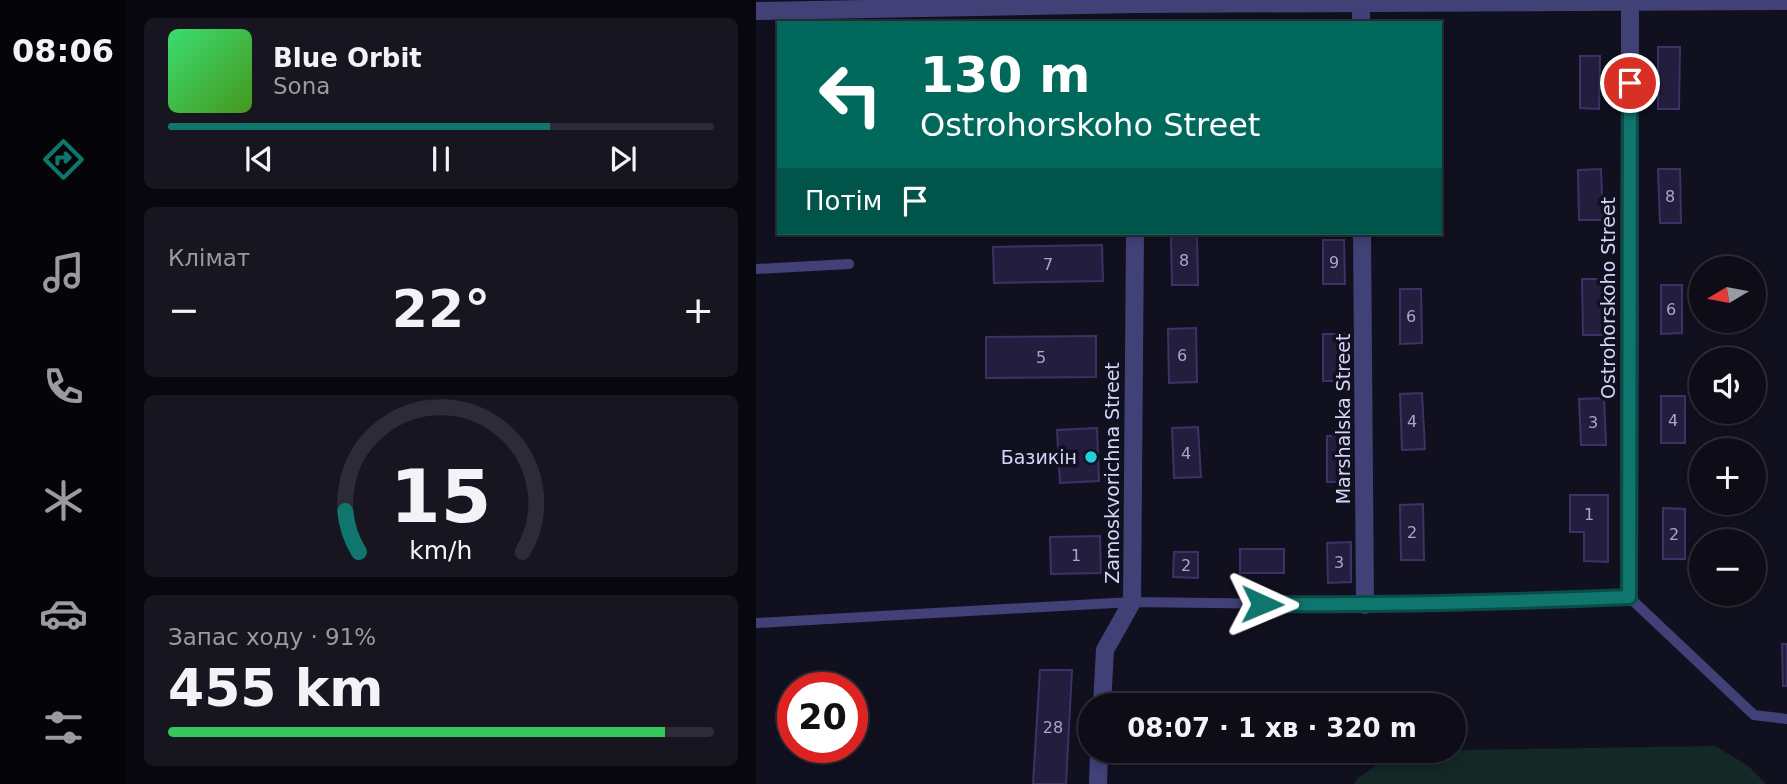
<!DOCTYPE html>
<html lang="uk">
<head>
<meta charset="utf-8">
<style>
  :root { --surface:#0d0c17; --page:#161520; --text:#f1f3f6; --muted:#9a9ba1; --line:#2d2c36; --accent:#0f766e }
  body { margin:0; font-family:"DejaVu Sans",sans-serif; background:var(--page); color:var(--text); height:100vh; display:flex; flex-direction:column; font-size:26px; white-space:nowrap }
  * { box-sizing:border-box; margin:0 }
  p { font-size:23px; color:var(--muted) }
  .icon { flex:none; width:38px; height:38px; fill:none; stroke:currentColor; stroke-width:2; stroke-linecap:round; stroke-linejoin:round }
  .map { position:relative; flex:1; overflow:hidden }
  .details { display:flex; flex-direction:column; gap:18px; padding:18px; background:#07070d; width:630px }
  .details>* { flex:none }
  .banner { position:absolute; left:21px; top:21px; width:665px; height:214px; border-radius:0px; box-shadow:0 4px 10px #0003,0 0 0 2px var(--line); background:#00695c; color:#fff; overflow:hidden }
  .needle { width:46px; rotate:260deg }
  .controls { position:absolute; left:933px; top:256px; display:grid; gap:14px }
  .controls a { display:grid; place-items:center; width:77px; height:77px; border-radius:50%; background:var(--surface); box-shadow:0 4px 10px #0003,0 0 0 2px var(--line); font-size:35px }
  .speed { position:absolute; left:21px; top:672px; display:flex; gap:14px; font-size:35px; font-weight:700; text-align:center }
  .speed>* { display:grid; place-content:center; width:91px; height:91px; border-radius:50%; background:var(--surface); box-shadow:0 4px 10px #0003,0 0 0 2px var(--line); line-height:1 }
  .speed .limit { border:10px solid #d22; background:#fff; color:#111 }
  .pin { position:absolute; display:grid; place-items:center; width:60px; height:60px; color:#fff; margin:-30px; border:4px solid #fff; border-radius:50%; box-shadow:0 2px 7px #0007 }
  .me { position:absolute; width:77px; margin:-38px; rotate:91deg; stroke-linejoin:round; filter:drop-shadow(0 0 5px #0008) }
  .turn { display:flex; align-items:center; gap:24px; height:147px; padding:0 28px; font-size:32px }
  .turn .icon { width:91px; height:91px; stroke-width:2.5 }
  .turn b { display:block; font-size:49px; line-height:60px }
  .then { display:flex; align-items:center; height:66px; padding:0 28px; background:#0003; gap:14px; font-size:26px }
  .big { font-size:52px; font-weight:800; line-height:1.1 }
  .details .widget { flex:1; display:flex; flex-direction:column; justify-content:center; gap:10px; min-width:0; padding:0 24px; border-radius:10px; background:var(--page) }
  .details .dial { align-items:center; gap:0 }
  .dial svg { height:182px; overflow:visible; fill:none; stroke:var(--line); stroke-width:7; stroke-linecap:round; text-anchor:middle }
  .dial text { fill:var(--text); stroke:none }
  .song { display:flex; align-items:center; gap:21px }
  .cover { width:84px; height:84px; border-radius:10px; background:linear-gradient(135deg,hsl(140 70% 55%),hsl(100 70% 35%)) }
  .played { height:7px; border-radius:4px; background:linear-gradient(90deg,var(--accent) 70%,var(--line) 70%) }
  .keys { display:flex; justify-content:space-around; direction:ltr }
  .heat { display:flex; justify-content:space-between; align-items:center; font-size:38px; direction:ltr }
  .charge { height:10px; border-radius:5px; background:linear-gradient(90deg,#34c759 91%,var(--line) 0) }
  .trip { position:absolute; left:322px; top:693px; width:388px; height:70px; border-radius:35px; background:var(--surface); box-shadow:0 4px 10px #0003,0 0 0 2px var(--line); font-weight:800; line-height:70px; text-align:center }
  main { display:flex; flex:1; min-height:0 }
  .menu { display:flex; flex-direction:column; width:126px; justify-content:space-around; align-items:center; background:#050509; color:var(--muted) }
  .menu .icon { width:49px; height:49px }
  .menu .selected { color:var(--accent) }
  .menu b { font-size:32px; color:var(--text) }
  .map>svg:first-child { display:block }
</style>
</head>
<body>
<main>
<nav class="menu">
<b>08:06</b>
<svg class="icon selected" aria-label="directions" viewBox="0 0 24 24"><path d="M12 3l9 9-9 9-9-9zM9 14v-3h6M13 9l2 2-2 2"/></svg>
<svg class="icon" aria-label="music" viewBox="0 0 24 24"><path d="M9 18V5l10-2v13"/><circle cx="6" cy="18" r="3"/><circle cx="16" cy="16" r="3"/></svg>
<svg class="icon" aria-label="phone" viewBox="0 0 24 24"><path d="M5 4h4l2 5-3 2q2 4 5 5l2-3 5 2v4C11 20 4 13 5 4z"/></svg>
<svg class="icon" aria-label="climate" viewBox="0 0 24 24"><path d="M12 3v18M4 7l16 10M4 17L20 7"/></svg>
<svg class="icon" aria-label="car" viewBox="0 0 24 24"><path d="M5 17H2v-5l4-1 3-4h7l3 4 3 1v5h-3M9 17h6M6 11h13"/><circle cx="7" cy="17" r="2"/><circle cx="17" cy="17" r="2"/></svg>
<svg class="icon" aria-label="filters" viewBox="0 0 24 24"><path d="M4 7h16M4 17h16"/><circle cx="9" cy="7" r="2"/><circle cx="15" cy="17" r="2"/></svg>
</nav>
<section class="details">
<div class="widget">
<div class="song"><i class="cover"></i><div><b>Blue Orbit</b><p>Sona</p></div></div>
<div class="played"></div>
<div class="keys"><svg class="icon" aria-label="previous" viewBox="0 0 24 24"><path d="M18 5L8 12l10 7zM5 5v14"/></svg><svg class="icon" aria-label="pause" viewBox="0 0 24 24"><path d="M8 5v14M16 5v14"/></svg><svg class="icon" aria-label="next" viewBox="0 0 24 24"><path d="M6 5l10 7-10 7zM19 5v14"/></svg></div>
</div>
<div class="widget"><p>Клімат</p>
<div class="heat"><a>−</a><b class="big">22°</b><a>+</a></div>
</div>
<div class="widget dial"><svg viewBox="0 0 100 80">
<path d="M14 69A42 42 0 1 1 86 69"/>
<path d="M14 69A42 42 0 0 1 8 51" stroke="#0f766e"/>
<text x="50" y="56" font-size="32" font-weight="700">15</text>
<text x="50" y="72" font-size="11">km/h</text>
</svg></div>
<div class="widget"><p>Запас ходу · 91%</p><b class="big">455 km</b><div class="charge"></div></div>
</section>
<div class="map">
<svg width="1031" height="784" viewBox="0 0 1031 784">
  <rect width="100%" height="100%" fill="#11101f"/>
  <polygon fill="#142826" points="959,746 991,765 1010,784 598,784 602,778 641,751"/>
  <g fill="#231e3d" stroke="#3b3366" stroke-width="2">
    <polygon points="902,47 924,47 923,109 902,109"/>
    <polygon points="824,56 844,56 843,109 824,108"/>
    <polygon points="845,169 847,220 823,220 822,170"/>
    <polygon points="902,169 924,169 925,223 904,223"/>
    <polygon points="415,236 441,236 442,285 416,285"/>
    <polygon points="567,240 588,240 589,284 567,284"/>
    <polygon points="346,245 347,281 238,283 237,247"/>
    <polygon points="826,279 846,279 847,335 827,335"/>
    <polygon points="905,285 926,285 926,333 905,334"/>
    <polygon points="644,289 665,289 666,343 644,344"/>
    <polygon points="440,328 441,382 413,383 412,329"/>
    <rect x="567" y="334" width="22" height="47"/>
    <polygon points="340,336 340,377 230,378 230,337"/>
    <polygon points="666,393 669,449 646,450 644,394"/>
    <rect x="905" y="396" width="24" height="47"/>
    <polygon points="848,398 850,445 825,445 823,399"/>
    <polygon points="442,427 445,477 418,478 416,428"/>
    <polygon points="341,428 343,481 304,483 301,430"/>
    <polygon points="571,436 591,436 590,482 571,482"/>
    <polygon points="814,495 852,495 852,562 828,561 828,532 814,532"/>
    <polygon points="667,504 668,560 645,560 644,505"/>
    <polygon points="907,508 929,509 929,559 907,559"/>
    <polygon points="344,536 345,573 295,574 294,537"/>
    <polygon points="595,542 595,582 572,583 571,543"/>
    <rect x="484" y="549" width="44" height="24"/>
    <polygon points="418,552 442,552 442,578 417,577"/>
    <polygon points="1026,644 1031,644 1031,686 1027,686"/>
    <polygon points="284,670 316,670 310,784 277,784"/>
  </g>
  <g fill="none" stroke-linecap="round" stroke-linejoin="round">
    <g stroke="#414178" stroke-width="10">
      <polyline points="0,269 93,264"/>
      <polyline points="0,623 376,602 609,605 731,603 873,597 998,715 1031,719"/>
    </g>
    <g stroke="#414178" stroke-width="18">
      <polyline points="605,0 605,23"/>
      <polyline points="0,11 380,4 1031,1"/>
      <polyline points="606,233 609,605"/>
      <polyline points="873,597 874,0"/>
      <polyline points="346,705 349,650 376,602 379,233"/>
      <polyline points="342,784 343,751"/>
    </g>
  </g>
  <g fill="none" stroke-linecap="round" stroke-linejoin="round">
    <defs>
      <path id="route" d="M 506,604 C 628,605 750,602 873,597 L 874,83"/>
    </defs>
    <use href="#route" stroke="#0a4d48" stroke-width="18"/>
    <use href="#route" stroke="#0f766e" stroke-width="12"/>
  </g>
  <circle fill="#1ed1db" stroke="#11101f" stroke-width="2.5" cx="335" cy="457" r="7"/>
  <g text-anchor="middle" stroke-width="7" stroke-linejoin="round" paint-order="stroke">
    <g font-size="16" fill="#a9a6ca">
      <text x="914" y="202">8</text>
      <text x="428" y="266">8</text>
      <text x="578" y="268">9</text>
      <text x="292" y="270">7</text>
      <text x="915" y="315">6</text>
      <text x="655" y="322">6</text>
      <text x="426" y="361">6</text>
      <text x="285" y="363">5</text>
      <text x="917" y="426">4</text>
      <text x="656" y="427">4</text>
      <text x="837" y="428">3</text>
      <text x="430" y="459">4</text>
      <text x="833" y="520">1</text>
      <text x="656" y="538">2</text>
      <text x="918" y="540">2</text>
      <text x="320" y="561">1</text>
      <text x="583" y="568">3</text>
      <text x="430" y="571">2</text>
      <text x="297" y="733">28</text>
    </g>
    <g font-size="19" fill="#d6d4f9" stroke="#11101f">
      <text transform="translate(852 298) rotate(-90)" y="7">Ostrohorskoho Street</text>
      <text transform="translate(587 419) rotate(-90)" y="7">Marshalska Street</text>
      <text transform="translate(356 473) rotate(-90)" y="7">Zamoskvorichna Street</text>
    </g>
    <g font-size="19" fill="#d6d4f9" stroke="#11101f" text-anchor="end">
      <text x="321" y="464">Базикін</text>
    </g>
  </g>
</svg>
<div class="controls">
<a><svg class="needle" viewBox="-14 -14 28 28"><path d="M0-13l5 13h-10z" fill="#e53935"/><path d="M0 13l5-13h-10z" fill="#9a9ba1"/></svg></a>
<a><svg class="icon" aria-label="sound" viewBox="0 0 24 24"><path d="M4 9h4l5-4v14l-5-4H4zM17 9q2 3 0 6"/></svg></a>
<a>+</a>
<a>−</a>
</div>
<div class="speed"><div class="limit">20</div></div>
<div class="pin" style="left:874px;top:83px;background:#d93025"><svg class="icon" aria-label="arrive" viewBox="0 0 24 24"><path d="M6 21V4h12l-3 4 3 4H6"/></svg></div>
<svg class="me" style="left:506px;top:604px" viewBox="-20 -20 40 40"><path d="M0-17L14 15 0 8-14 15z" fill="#0f766e" stroke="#fff" stroke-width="4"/></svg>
<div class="trip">08:07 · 1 хв · 320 m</div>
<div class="banner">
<div class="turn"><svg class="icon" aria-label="left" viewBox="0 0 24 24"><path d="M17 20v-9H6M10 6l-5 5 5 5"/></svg><div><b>130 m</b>Ostrohorskoho Street</div></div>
<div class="then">Потім<svg class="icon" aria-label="arrive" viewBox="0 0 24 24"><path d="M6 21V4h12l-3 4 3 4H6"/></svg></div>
</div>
</div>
</main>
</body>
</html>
